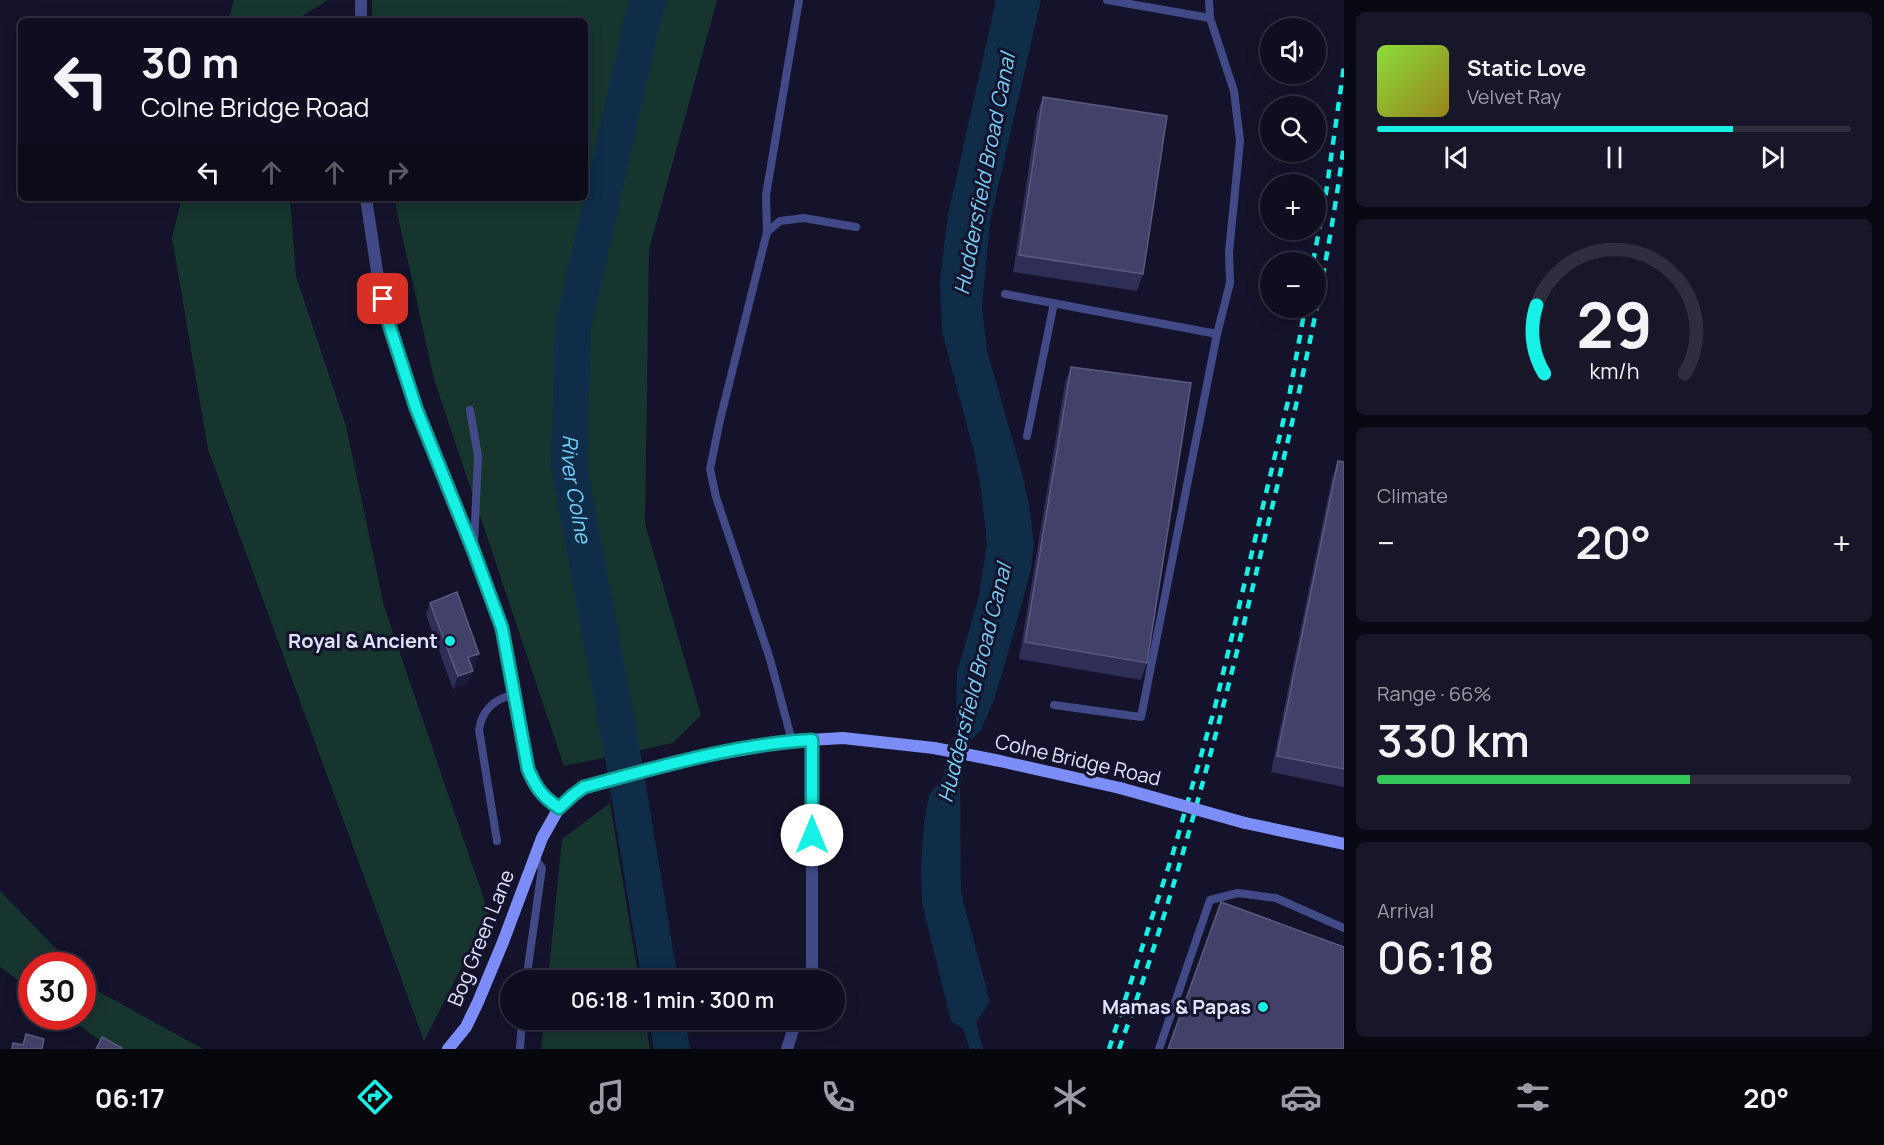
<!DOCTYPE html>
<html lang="en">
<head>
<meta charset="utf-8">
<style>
  :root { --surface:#0f0e20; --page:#181729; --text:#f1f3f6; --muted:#9b9ca5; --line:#2f2e3e; --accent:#17f1e5 }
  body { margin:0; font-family:Manrope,sans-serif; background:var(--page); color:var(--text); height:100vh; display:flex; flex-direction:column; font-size:22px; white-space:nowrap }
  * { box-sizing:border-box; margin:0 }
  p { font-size:20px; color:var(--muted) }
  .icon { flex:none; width:33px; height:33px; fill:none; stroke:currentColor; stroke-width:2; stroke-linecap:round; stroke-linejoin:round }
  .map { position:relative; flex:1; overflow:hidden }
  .drawer { display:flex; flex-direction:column; gap:12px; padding:12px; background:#080812; width:540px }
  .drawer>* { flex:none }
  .hud { position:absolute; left:18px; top:18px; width:570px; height:183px; border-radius:9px; box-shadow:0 3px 15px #0003,0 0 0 2px var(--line); background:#0f0e20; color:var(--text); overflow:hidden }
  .controls { position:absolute; left:1260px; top:18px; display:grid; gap:12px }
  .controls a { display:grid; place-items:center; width:66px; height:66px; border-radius:50%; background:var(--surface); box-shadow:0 3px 15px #0003,0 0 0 2px var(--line); font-size:30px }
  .speed { position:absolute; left:18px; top:952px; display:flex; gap:12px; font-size:30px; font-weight:700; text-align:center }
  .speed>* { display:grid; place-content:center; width:78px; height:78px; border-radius:50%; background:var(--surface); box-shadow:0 3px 15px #0003,0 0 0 2px var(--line); line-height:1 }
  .speed .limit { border:9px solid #d22; background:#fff; color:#111 }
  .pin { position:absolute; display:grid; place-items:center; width:51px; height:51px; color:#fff; margin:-26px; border-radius:12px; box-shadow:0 3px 9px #0006 }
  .me { position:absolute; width:66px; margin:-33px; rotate:0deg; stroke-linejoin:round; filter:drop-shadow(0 0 4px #0008) }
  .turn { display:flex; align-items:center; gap:21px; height:126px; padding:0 24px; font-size:27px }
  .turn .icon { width:78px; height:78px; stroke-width:2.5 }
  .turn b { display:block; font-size:42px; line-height:51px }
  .lanes { display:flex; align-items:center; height:57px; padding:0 24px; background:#0003; justify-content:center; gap:30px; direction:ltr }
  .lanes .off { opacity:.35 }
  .big { font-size:45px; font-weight:600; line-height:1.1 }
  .drawer .widget { flex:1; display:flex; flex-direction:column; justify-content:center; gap:9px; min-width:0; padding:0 21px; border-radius:9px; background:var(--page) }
  .drawer .dial { align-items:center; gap:0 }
  .dial svg { height:156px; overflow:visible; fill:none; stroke:var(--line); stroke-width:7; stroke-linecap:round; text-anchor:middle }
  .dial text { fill:var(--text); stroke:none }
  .song { display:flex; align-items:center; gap:18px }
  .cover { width:72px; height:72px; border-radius:9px; background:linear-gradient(135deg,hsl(90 70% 55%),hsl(50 70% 35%)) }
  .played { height:6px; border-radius:3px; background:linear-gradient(90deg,var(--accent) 75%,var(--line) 75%) }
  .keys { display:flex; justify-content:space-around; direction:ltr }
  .heat { display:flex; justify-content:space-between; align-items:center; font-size:33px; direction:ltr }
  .charge { height:9px; border-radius:4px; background:linear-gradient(90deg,#34c759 66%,var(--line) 0) }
  .trip { position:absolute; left:500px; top:970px; width:345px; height:60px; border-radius:30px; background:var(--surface); box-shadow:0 3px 15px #0003,0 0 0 2px var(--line); font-weight:600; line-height:60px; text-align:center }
  .dock { display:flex; height:96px; justify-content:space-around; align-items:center; background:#06060d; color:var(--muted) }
  .dock .icon { width:42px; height:42px }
  .dock .active { color:var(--accent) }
  .dock b { font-size:27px; color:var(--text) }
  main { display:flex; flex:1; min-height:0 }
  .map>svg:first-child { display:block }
</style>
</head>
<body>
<main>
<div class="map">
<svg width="1344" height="1049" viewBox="0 0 1344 1049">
  <rect width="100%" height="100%" fill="#14132b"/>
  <g fill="#17352f">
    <polygon points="234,0 328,0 294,21 228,21"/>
    <polygon points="372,0 717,0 649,249 645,524 701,715 673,743 564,766 434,379 394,198 585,198 585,21 372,21"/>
    <polygon points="182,198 290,198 296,276 346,426 384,606 489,914 424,1041 208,449 172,238"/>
    <polygon points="610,803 639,981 548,981 562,839"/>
    <polygon points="0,891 73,966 32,966 31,990 0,967"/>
    <polygon points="83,976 96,990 203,1049 111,1049 68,1017 82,1017"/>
    <polygon points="544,1020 645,1020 650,1049 541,1049"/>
  </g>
  <polygon fill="#0f2d49" points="996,0 1041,0 990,222 982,307 987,351 1023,477 1030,511 1034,544 1031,569 1008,653 994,700 981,730 970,741 960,786 961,893 990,1002 976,1022 983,1049 970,1049 963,1029 951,1021 922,903 921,866 924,823 929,795 942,780 956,729 957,673 979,596 987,543 981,488 975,457 942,331 940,279 948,215"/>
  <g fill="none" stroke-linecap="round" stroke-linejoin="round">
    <g stroke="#0f2d49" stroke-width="36">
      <path id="s1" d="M 648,0 L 642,22 L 573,327 L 569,465 L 623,757 L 660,981"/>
      <polyline points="667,1020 672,1049"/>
    </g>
    <g stroke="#414a87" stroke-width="8">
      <polyline points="1107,0 1210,18"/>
      <polyline points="767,232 766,195 799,0"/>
      <polyline points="1005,294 1217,334"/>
      <polyline points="470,410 478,456 474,546"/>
      <polyline points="1027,436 1054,303"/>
      <polyline points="1054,705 1141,717 1217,334 1230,283 1229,252 1240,141 1234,91 1210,18 1209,0"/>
      <polyline points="792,741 770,659 716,497 710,469 720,420 767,232 780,221 804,218 856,227"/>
      <path d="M 497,841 L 479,730 C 482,710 495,698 514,695"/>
      <polyline points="526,981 542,868 534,857"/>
      <polyline points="520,1049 522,1020"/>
      <polyline points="1159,1049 1210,900 1238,893 1276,898 1344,928"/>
    </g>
    <g stroke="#414a87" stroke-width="12">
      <polyline points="809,981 812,971 812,739"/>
      <polyline points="787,1049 796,1020"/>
    </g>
    <g stroke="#414a87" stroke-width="12">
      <polyline points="361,0 361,21"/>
      <path d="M 366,198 L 378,278 L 388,321 L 416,408 L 474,552 L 502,628 L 528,769 C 536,788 542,796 559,808"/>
    </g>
    <g stroke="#7c8df7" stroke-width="12">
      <polyline points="1245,823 1344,844"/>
      <polyline points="448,1049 466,1027 478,1002 503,942 542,838 559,808 573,795 584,787 684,760 792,741 843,738 934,748 1000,761 1120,788"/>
    </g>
    <g stroke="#17f1e5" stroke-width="4.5" stroke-dasharray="9 8" stroke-linecap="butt">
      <polyline points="1313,262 1326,193 1344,66"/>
      <polyline points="1109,1049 1173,853 1215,707 1289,397 1305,308"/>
      <path d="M 1119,1049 C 1178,887 1221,720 1261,553 C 1294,418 1326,282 1344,144"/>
    </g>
    <polyline stroke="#7c8df7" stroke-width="12" points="1120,788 1245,823"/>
  </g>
  <g fill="#2f2e57">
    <polygon points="1043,97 1143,274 1137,291 1013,272 1037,113"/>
    <polygon points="1071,367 1147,663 1141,680 1019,659 1065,383"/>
    <polygon points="1338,461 1344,462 1344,787 1271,772 1332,478"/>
    <polygon points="430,603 479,654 475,667 472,668 468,683 453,689 426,615"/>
  </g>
  <g fill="#1c1b3e">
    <polygon points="479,654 475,667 464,670 468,657"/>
    <polygon points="473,671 468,683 453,689 458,676"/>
  </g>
  <g fill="#424169" stroke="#5b5a80" stroke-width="1.5">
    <polygon points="1043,97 1167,116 1143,274 1019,255"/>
    <polygon points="1071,367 1191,383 1147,663 1025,642"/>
    <polygon points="1338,461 1344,462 1344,769 1277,756"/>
    <polygon points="457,592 479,654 468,657 473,671 458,676 430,603"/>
    <polygon points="1221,902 1344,947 1344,1049 1168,1049"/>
    <polygon points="26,1034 44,1039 42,1049 12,1049 13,1043 23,1045"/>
    <polygon points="102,1037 122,1048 122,1049 96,1049"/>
  </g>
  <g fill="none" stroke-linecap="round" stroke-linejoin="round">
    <defs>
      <path id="route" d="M 383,299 L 388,321 L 416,408 L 474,552 L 502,628 L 528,769 C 536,788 542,796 559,808 L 573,795 L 584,787 C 659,767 735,744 812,740 L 812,835"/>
    </defs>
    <use href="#route" stroke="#0f9d95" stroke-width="15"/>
    <use href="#route" stroke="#17f1e5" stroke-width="10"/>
  </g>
  <g fill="#17f1e5" stroke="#14132b" stroke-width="2">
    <circle cx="450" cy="641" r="6"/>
    <circle cx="1263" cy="1007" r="6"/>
  </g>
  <g text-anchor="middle" stroke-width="6" stroke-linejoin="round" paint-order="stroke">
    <g font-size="20" font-weight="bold" fill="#dfe1fd" stroke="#14132b" text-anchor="end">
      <text x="438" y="648">Royal &amp; Ancient</text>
      <text x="1251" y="1014">Mamas &amp; Papas</text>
    </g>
    <g font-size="20" fill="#dfe1fd" stroke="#14132b">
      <text transform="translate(1078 760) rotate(13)" y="7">Colne Bridge Road</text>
      <text transform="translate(481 938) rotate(-68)" y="7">Bog Green Lane</text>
    </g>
    <g font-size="21" font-style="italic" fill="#74cff7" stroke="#14132b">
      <text transform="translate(985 174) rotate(-79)" y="7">Huddersfield Broad Canal</text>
      <text dy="7" stroke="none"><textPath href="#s1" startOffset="498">River Colne</textPath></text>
      <text transform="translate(975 683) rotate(-76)" y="7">Huddersfield Broad Canal</text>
    </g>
  </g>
</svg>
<div class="controls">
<a><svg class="icon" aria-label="sound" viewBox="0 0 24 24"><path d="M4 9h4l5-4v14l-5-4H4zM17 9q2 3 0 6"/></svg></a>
<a><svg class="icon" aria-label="search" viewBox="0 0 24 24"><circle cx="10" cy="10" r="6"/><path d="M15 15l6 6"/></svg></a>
<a>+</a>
<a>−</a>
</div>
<div class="speed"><div class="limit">30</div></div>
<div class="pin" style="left:383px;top:299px;background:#d93025"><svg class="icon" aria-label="arrive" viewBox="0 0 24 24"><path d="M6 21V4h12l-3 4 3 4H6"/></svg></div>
<svg class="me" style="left:812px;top:835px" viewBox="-20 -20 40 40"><circle r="19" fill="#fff"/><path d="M0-13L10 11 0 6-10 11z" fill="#17f1e5"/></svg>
<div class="trip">06:18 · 1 min · 300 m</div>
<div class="hud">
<div class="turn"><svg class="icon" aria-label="left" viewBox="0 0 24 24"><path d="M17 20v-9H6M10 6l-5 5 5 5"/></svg><div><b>30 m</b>Colne Bridge Road</div></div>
<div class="lanes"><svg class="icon" aria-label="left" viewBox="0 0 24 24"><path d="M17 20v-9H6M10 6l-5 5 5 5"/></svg><svg class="icon off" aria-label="ahead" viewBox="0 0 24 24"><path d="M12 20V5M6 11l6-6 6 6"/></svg><svg class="icon off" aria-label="ahead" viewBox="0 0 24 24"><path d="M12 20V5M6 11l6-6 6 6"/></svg><svg class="icon off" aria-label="right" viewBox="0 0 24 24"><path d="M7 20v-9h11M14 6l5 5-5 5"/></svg></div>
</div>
</div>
<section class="drawer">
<div class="widget">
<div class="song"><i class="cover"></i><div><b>Static Love</b><p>Velvet Ray</p></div></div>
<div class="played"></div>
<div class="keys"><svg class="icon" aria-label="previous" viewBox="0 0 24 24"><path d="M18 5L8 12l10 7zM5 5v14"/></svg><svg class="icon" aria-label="pause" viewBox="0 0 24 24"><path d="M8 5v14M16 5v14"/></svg><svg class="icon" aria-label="next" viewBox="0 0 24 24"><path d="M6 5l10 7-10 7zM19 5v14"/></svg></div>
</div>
<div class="widget dial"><svg viewBox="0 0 100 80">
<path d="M14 69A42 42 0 1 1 86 69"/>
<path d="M14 69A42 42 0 0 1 10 34" stroke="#17f1e5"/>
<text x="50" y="56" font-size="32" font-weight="700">29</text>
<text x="50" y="72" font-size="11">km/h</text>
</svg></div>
<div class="widget"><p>Climate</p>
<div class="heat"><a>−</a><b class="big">20°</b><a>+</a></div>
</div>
<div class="widget"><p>Range · 66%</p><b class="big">330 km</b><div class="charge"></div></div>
<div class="widget"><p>Arrival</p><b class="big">06:18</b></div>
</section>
</main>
<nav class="dock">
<b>06:17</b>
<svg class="icon active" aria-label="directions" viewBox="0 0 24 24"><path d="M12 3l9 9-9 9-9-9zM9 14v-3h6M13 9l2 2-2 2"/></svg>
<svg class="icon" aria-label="music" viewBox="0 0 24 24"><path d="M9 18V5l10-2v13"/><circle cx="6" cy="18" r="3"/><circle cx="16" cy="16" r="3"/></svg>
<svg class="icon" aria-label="phone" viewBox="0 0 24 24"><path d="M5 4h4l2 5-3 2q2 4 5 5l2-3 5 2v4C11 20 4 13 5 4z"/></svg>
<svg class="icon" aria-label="climate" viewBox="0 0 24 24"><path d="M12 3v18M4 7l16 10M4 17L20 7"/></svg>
<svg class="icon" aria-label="car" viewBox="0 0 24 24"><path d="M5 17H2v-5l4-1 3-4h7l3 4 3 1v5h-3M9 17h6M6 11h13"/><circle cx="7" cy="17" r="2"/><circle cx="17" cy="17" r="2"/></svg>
<svg class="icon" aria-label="filters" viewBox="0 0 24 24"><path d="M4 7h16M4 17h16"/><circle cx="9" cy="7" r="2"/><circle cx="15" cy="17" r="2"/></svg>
<b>20°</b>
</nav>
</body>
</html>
